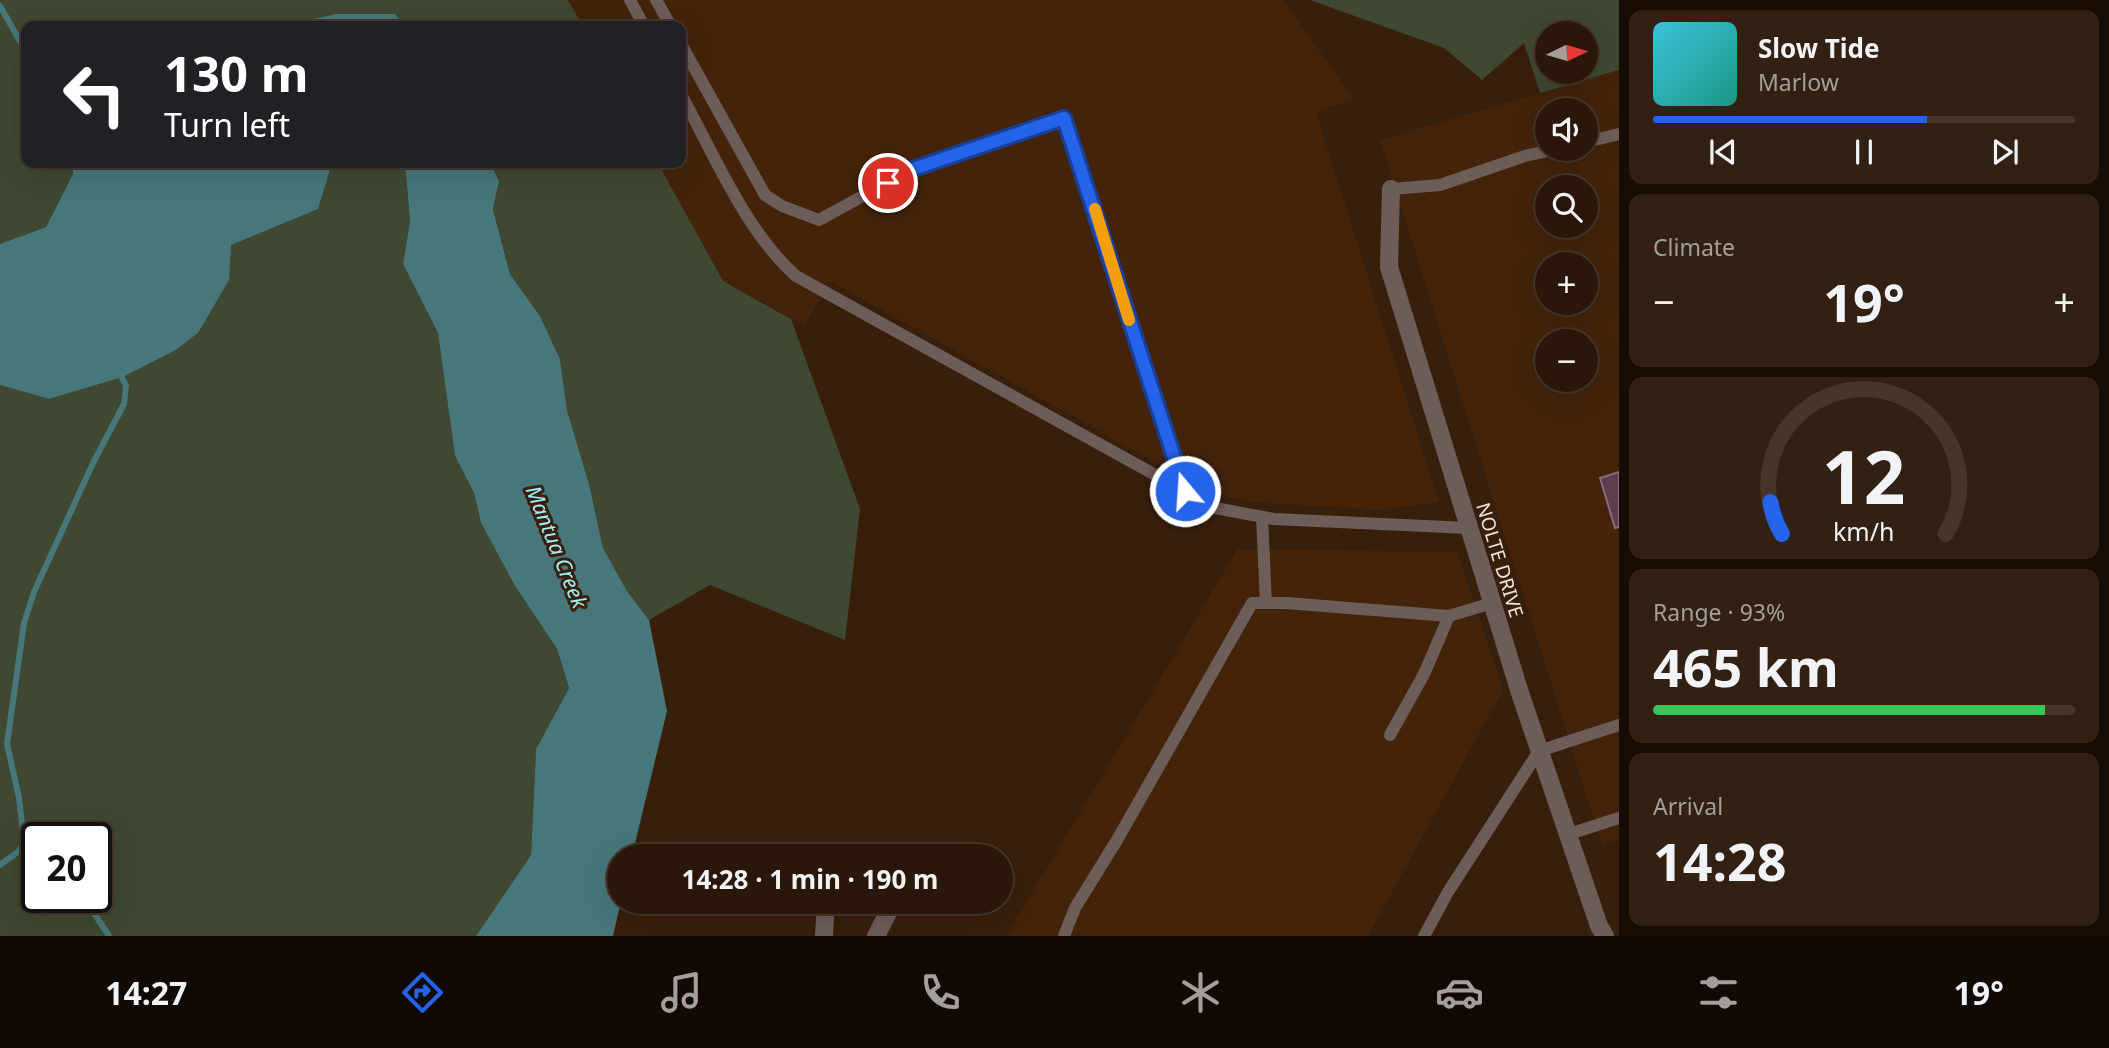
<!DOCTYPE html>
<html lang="en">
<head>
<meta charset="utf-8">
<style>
  :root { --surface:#2a1709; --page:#322012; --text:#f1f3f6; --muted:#a59f9c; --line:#46362a; --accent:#2563eb }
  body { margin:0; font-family:"Noto Sans",sans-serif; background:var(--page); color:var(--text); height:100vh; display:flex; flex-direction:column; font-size:26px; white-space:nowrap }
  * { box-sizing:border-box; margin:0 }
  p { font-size:23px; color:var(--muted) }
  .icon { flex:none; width:38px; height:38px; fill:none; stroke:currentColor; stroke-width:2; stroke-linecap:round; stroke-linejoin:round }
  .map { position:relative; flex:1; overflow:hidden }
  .drawer { display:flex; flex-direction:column; gap:10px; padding:10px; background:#170d05; width:490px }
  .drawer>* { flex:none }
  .top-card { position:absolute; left:21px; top:21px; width:665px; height:147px; border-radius:14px; box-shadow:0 7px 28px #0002,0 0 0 2px var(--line); background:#202124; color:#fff; overflow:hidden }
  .needle { width:46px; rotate:85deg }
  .fabs { position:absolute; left:1535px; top:21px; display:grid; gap:14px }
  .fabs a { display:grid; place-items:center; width:63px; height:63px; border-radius:50%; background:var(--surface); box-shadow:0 7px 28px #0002,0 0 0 2px var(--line); font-size:35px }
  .speed { position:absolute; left:21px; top:822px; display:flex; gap:14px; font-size:35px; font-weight:700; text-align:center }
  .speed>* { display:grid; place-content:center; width:91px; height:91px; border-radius:50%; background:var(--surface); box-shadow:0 7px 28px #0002,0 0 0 2px var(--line); line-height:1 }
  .speed .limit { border:4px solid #111; border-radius:10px; background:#fff; color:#111 }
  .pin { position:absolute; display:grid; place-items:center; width:60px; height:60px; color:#fff; margin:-30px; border:4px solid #fff; border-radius:50%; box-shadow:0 2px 7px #0007 }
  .me { position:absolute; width:77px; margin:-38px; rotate:342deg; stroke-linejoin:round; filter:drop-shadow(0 0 5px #0008) }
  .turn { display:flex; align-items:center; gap:24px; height:147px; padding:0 28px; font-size:32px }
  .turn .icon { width:91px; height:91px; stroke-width:2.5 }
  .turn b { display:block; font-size:49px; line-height:60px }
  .big { font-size:52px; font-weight:700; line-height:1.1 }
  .drawer .widget { flex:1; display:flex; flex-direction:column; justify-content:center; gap:10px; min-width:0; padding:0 24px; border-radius:14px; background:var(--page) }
  .drawer .dial { align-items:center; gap:0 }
  .dial svg { height:182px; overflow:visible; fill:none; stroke:var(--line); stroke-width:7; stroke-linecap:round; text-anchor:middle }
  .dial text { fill:var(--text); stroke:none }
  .song { display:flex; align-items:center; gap:21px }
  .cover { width:84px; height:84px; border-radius:10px; background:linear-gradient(135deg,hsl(190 70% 55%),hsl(170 70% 35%)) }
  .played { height:7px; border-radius:4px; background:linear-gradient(90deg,var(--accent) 65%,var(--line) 65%) }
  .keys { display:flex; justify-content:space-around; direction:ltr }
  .heat { display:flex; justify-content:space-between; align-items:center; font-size:38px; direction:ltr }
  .charge { height:10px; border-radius:5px; background:linear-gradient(90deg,#34c759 93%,var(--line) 0) }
  .trip { position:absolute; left:607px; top:844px; width:406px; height:70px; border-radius:35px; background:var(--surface); box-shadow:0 7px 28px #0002,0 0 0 2px var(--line); font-weight:700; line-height:70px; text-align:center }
  .tabs { display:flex; height:112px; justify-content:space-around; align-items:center; background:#110904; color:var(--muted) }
  .tabs .icon { width:49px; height:49px }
  .tabs .active { color:var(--accent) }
  .tabs b { font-size:32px; color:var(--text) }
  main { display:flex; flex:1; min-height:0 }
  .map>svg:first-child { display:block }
</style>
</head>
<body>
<main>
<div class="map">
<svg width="1619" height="936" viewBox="0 0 1619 936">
  <rect width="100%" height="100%" fill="#381f0c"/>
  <g fill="#43240b" fill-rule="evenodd">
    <polygon points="568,0 1283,0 1354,99 1316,112 1439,502 1381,510 1251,502 1207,491 830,281 805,325 723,281 658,163 681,163 681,26 583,26"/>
    <path d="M 1619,70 L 1619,839 L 1602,845 L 1380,140 ZM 1547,110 L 1586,110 L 1586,149 L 1547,149 ZM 1547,187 L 1586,187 L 1586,226 L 1547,226 ZM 1547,264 L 1586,264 L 1586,303 L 1547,303 ZM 1547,341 L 1586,341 L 1586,380 L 1547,380 Z"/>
    <polygon points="1238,549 1457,552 1503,690 1368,936 1006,936"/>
  </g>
  <g fill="#3f4830" fill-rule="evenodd">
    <polygon points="0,0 568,0 583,26 404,26 395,14 336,14 279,26 26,26 26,163 73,163 73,174 46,227 0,244"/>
    <path d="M 1310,0 L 1619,0 L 1619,70 L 1540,93 L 1524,43 L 1482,80 L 1444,48 ZM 1586,33 L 1586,72 L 1547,72 L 1547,33 Z"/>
    <path d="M 332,163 L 403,163 L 406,174 L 410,221 L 403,264 L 438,333 L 455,456 L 474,493 L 481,523 L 515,586 L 557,649 L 569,688 L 536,749 L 531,855 L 476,936 L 0,936 L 0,385 L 49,399 L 123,377 L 176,350 L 198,333 L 230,245 L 317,209 ZM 37,838 L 96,838 L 96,898 L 37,898 Z"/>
    <polygon points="490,163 658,163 723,281 791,319 860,509 845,640 710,585 649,620 627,591 603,548 589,484 567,410 560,359 540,316 510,274 493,208 499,181"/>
  </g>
  <g fill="#47777a">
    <polygon points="336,14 395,14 404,26 279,26"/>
    <polygon points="73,163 332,163 318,209 231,245 229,280 198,333 176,350 123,377 49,399 0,385 0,244 46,227 73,174"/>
    <polygon points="403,163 490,163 499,181 493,209 510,274 540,316 560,359 567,410 589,484 603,548 627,591 649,620 667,711 632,856 620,856 621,901 613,936 476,936 531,855 536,749 569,688 557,649 515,586 481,523 474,493 455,456 438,333 403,264 410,221 406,174"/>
  </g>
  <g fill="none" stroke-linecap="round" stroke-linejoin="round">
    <g stroke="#47777a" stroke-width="6">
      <polyline points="0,6 21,43 26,44"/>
      <polyline points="24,843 37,847"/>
      <polyline points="0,865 19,851 24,841 19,798 7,744 24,623 34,592 94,461 124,404 126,385 118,371"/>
      <polyline points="84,898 109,936"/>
    </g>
  </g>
  <polygon fill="#5d3e4e" stroke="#8c6a7a" stroke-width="2" points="1619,472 1619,527 1615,528 1600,478"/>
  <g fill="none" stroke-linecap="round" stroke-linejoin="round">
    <g stroke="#6d5d59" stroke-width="12">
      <polyline points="630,0 644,26"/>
      <polyline points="656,0 671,26"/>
      <polyline points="681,44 765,195 782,206 819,220 910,170 1064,118 1185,491"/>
      <path d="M 681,94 C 713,153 746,232 796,276 L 1215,508 L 1274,519 L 1468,528"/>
      <polyline points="1586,142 1619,134"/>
      <polyline points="1391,189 1440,185 1525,156 1557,149"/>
      <polyline points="1262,517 1266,603"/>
      <polyline points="1390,735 1424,674 1449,616"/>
      <polyline points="1566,835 1619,818"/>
      <polyline points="1064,936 1075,908 1117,840 1252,603 1286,603 1449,616 1492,603"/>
      <polyline points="1424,936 1448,892 1539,751 1619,725"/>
    </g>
    <g stroke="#6d5d59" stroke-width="18">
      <polyline points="1391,189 1389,267 1520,693 1599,926 1605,936"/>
      <polyline points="824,936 826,901"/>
      <polyline points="876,936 894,901"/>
    </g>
  </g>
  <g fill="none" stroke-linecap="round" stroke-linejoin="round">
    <defs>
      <polyline id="route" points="888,183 910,170 1064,118 1185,491"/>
    </defs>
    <use href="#route" stroke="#184099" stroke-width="18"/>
    <use href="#route" stroke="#2563eb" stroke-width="12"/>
    <polyline stroke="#f59e0b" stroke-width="12" points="1095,209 1129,320"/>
  </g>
  <g text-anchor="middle" stroke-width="6" stroke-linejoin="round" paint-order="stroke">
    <g font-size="19" fill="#f4e3d7" stroke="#381f0c">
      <text transform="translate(1500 560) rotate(73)" y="7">NOLTE DRIVE</text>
    </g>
    <g font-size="21" font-style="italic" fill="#9ef2f9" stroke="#381f0c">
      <text transform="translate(556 547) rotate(68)" y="7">Mantua Creek</text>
    </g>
  </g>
</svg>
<div class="fabs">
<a><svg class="needle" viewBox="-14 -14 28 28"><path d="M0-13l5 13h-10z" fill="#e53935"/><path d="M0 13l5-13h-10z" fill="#a59f9c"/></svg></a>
<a><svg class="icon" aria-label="sound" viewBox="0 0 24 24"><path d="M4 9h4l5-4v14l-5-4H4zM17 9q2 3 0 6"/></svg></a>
<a><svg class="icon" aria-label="search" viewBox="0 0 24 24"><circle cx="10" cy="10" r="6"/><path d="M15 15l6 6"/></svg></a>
<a>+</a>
<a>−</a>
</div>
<div class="speed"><div class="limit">20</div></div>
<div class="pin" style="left:888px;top:183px;background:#d93025"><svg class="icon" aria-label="arrive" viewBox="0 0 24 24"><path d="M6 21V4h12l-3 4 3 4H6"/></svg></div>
<svg class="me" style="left:1185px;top:491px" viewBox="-20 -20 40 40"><circle r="17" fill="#2563eb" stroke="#fff" stroke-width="3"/><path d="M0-11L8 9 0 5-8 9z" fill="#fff"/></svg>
<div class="trip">14:28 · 1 min · 190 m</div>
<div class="top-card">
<div class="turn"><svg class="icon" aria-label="left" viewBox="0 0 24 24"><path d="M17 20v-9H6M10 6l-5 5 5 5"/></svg><div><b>130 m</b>Turn left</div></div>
</div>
</div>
<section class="drawer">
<div class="widget">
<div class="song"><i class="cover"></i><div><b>Slow Tide</b><p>Marlow</p></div></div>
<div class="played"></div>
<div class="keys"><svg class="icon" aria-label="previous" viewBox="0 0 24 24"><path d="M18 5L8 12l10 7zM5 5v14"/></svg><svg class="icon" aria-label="pause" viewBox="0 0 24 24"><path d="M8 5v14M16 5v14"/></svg><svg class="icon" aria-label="next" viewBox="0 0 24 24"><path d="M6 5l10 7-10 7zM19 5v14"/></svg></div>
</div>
<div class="widget"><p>Climate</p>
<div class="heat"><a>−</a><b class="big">19°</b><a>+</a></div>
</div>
<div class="widget dial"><svg viewBox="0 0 100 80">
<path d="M14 69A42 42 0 1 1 86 69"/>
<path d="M14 69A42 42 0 0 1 9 55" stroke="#2563eb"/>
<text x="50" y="56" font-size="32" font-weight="700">12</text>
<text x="50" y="72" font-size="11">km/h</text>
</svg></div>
<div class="widget"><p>Range · 93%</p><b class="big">465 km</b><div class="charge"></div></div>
<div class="widget"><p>Arrival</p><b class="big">14:28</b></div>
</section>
</main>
<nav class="tabs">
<b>14:27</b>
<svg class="icon active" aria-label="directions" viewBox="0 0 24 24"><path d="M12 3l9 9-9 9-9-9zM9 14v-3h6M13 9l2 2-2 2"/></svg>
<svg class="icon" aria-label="music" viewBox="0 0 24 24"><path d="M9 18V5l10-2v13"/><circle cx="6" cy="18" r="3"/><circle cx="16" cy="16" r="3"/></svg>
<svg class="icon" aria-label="phone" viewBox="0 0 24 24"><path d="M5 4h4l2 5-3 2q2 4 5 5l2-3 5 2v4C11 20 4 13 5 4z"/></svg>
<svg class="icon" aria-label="climate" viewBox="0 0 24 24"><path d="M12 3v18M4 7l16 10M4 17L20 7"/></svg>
<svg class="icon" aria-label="car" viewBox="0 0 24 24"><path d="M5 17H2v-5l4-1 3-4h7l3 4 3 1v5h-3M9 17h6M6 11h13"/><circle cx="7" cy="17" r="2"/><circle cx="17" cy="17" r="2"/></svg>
<svg class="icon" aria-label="filters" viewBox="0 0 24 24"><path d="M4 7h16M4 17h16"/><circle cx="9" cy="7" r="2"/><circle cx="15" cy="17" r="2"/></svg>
<b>19°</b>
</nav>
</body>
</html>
